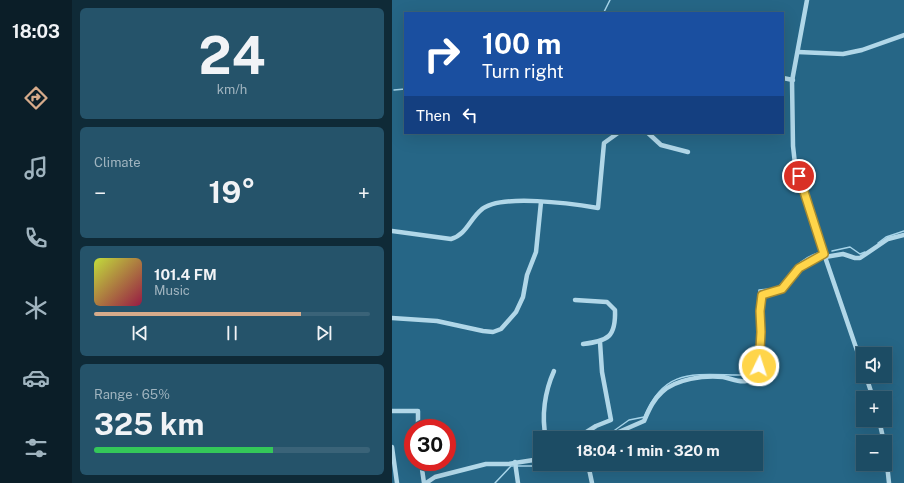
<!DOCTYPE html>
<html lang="en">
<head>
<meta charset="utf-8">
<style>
  :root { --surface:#1c4c64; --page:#25536a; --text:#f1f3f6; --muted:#a0b4bf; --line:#3a6378; --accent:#d6ab8b }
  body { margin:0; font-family:"Public Sans",sans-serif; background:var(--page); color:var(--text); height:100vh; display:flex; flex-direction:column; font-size:15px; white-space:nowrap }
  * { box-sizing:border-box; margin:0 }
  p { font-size:13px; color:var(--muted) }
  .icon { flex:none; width:22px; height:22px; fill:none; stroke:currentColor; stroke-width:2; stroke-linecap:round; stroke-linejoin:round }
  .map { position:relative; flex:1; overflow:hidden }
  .drawer { display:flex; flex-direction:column; gap:8px; padding:8px; background:#0f2a37; width:320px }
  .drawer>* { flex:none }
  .hud { position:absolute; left:12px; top:12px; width:380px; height:122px; border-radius:0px; box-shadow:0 4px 16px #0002,0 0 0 1px var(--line); background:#1a4fa0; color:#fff; overflow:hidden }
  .buttons { position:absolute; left:464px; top:347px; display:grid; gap:8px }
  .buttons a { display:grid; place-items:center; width:36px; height:36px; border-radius:0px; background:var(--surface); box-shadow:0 4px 16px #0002,0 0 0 1px var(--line); font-size:20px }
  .speed { position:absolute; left:12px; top:419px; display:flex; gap:8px; font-size:20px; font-weight:700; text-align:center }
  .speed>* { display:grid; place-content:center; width:52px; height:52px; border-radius:50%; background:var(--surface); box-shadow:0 4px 16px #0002,0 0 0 1px var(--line); line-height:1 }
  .speed .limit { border:6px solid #d22; background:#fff; color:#111 }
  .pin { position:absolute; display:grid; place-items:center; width:34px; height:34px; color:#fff; margin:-17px; border:2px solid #fff; border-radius:50%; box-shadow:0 1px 4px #0007 }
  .me { position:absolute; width:44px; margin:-22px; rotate:4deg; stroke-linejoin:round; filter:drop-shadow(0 0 3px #0008) }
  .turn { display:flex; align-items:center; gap:14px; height:84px; padding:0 12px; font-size:18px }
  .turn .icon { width:52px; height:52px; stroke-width:2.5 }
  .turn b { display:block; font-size:28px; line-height:34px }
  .then { display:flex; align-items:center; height:38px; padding:0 12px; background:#0003; gap:8px; font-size:15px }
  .big { font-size:30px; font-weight:700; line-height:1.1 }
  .drawer .card { flex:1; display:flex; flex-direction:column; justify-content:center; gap:6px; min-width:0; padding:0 14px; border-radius:6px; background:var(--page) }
  .drawer .dial { align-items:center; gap:0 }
  .dial b { font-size:52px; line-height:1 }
  .song { display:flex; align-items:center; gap:12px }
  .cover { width:48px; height:48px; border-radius:6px; background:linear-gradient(135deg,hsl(70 70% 55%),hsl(340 70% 35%)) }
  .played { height:4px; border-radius:2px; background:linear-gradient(90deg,var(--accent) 75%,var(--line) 75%) }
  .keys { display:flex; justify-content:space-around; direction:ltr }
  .heat { display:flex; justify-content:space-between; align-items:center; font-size:22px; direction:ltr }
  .charge { height:6px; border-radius:3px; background:linear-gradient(90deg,#34c759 65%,var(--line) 0) }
  .trip { position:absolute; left:141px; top:431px; width:230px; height:40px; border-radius:0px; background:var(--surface); box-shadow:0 4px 16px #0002,0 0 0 1px var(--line); font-weight:700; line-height:40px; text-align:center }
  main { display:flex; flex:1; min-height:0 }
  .tabs { display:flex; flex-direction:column; width:72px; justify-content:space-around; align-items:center; background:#0b1e28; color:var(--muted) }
  .tabs .icon { width:28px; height:28px }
  .tabs .active { color:var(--accent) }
  .tabs b { font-size:18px; color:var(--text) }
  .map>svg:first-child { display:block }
</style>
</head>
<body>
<main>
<nav class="tabs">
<b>18:03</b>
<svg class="icon active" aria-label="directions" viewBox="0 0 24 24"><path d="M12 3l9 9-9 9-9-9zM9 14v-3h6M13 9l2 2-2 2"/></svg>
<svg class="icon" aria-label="music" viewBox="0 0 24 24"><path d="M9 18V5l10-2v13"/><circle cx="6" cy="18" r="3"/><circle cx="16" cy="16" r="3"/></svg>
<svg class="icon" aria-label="phone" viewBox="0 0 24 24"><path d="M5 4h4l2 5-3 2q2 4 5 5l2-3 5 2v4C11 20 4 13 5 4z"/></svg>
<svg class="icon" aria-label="climate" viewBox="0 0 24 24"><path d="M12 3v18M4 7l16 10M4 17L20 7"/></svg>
<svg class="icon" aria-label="car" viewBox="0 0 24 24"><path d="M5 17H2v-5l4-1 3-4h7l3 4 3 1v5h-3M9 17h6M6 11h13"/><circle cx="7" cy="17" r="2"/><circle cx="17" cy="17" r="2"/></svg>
<svg class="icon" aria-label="filters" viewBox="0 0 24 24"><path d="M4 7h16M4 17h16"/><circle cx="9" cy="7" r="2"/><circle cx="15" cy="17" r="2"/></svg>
</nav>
<section class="drawer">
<div class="card dial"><b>24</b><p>km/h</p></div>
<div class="card"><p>Climate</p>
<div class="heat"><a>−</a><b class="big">19°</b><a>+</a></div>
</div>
<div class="card">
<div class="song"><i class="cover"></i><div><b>101.4 FM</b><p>Music</p></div></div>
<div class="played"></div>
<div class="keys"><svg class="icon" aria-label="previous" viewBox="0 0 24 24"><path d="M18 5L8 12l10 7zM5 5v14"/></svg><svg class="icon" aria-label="pause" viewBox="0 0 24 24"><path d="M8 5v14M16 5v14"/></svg><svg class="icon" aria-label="next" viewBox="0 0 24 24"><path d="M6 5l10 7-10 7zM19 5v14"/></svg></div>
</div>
<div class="card"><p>Range · 65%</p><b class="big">325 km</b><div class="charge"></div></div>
</section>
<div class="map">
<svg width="512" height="483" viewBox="0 0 512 483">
  <rect width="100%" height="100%" fill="#266686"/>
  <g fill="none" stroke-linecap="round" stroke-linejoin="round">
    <g stroke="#a6d4e9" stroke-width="1.5">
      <polyline points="210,13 212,12 218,0"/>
      <polyline points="2,90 13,89"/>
      <polyline points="486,243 494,237 512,231"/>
      <polyline points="440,251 458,247 468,254 473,252"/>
      <path d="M 366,301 L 367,290 L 385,288 C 400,274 404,260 426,253"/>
      <path d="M 216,435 L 237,420 L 252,417 C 271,371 297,374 340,375 C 347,375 354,376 360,371 C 367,364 366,348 367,339"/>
      <polyline points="125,466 145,466 149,464"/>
      <polyline points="103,483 119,466 121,466"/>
    </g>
    <g stroke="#b1d7e8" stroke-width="4.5">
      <polyline points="415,0 400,81 401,146 403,164 418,213 471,368"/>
      <polyline points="406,52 451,54 470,50 512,35"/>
      <polyline points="391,78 401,80"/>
      <polyline points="256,133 269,145 296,152"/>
      <path d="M 0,231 L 59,239 C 74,235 78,219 89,210 C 107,193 182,204 206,208 L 212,143 L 226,133"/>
      <polyline points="433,257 451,254 463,258 468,258 496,239 512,235"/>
      <path d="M 183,300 L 215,302 L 223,310 C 224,337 216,341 191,344"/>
      <polyline points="0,318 45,321 91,331 101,332 109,329 124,312 131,297 135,275 144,252 149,202"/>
      <polyline points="474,376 481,398"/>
      <polyline points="0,411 26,411 26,428"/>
      <polyline points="487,420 492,442"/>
      <path d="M 154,438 C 149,416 153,391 162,371"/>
      <polyline points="185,438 204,426 219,420 210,372 208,342"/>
      <path d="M 213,438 L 252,421 C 257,410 261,400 270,392 C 284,379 312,375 331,377 C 338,378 347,383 354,381 C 359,381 361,377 364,374 C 378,353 361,318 370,295 L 390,289 L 407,268 L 432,254"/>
      <polyline points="493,445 497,483"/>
      <polyline points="0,447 5,483"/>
      <polyline points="29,462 32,483"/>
      <polyline points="123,462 126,483"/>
      <polyline points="196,464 200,483"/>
      <polyline points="34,483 43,477 94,464 116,464 148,459"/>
    </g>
  </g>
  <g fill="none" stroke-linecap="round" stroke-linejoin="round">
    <defs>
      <polyline id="route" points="367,366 369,332 368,311 370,295 390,289 407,268 432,254 407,176"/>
    </defs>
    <use href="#route" stroke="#a68a30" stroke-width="10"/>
    <use href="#route" stroke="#ffd54a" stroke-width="7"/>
  </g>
</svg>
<div class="buttons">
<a><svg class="icon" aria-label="sound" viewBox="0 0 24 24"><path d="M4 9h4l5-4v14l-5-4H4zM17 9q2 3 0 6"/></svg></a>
<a>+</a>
<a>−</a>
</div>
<div class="speed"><div class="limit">30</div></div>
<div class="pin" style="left:407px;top:176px;background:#d93025"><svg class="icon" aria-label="arrive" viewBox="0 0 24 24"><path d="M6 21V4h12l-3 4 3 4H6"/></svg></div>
<svg class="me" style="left:367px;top:366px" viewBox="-20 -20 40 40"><circle r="17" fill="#ffd54a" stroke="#fff" stroke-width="3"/><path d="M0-11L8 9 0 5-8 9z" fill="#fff"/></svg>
<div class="trip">18:04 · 1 min · 320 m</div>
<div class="hud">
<div class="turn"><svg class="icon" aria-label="right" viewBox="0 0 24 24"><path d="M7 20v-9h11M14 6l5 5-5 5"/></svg><div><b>100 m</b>Turn right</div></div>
<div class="then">Then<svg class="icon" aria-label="left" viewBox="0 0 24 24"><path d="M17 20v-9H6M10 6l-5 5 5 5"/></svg></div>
</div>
</div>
</main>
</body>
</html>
